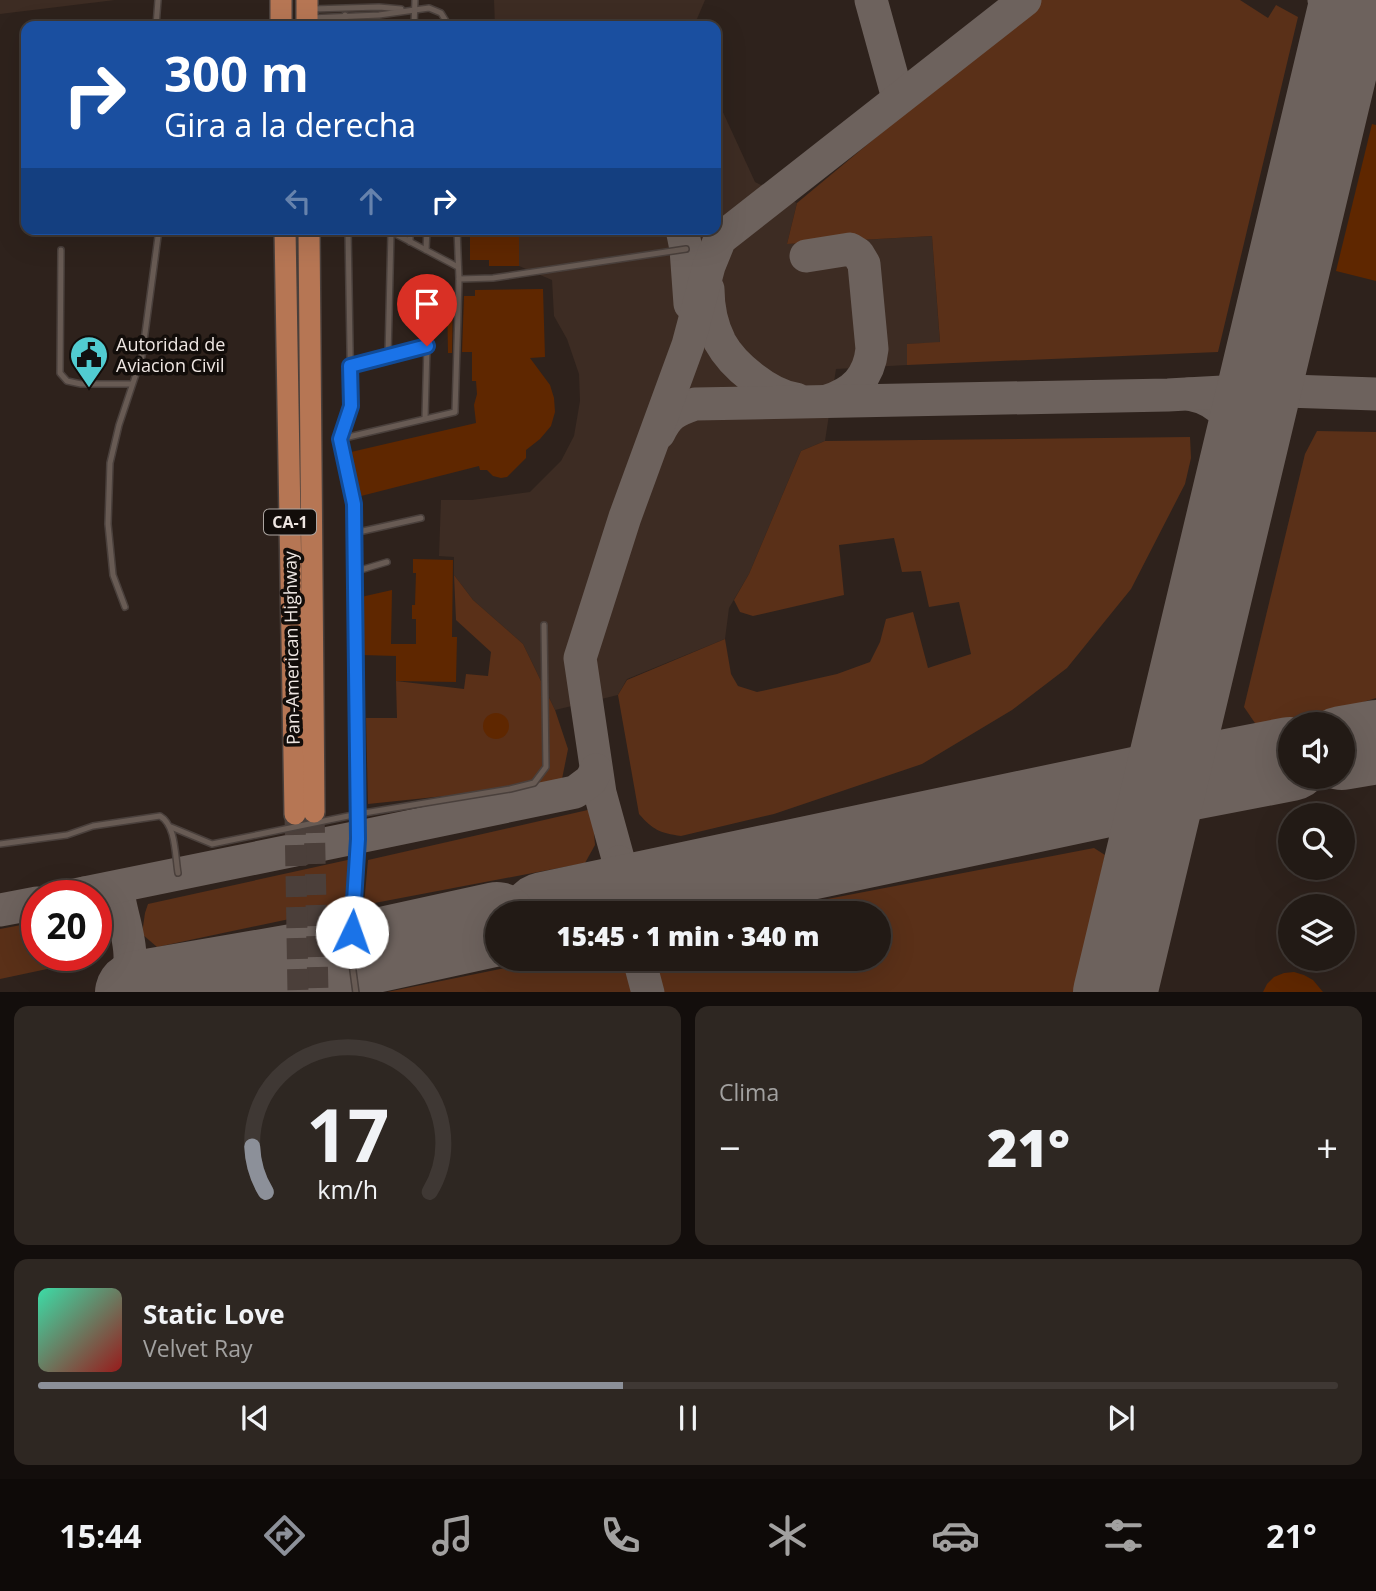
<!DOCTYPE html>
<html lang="es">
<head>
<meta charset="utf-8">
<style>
  :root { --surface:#221a15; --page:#2e2722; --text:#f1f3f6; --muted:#a2a1a0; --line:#3f3834; --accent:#8c9099 }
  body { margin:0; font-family:"Open Sans",sans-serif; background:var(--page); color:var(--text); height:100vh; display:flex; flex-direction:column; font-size:26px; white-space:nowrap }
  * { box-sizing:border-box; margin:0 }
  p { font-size:23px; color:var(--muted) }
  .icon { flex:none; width:38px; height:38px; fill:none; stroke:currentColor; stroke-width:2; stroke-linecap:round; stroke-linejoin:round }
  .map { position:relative; height:992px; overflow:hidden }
  .sheet { display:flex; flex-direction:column; gap:14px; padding:14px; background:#130e0c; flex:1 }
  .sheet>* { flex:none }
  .guide { position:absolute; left:21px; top:21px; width:700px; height:214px; border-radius:14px; box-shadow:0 7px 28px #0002,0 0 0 2px var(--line); background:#1a4fa0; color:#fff; overflow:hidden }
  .tools { position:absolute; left:1278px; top:712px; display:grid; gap:14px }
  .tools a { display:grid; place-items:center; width:77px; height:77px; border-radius:50%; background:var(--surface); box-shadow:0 7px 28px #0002,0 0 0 2px var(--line); font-size:35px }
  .speed { position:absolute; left:21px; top:880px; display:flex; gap:14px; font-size:35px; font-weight:700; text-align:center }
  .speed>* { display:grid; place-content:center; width:91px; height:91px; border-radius:50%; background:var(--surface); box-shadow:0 7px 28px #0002,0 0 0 2px var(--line); line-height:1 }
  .speed .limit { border:10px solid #d22; background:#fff; color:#111 }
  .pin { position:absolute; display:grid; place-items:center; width:60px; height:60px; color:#fff; margin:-72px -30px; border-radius:50% 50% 50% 0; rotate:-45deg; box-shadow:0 0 7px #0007 }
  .pin .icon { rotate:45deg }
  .me { position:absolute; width:77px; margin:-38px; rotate:3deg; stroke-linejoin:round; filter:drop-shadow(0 0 5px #0008) }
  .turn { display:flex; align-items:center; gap:24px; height:147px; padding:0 28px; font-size:32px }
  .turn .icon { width:91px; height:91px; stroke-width:2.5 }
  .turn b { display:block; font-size:49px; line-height:60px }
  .lanes { display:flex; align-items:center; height:66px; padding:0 28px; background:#0003; justify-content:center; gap:35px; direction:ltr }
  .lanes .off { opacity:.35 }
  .big { font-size:52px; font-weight:800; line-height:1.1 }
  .sheet .widget { flex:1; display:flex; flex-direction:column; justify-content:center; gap:10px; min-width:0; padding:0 24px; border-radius:14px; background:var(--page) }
  .sheet .dial { align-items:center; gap:0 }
  .dial svg { height:182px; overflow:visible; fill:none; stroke:var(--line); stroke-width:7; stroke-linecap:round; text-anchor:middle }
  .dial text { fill:var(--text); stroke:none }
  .song { display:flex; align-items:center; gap:21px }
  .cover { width:84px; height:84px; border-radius:10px; background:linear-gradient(135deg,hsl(160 70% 55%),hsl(0 70% 35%)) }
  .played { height:7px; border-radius:4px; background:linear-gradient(90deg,var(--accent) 45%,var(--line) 45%) }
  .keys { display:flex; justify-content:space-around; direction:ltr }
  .heat { display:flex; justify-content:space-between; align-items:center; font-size:38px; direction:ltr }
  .sheet .tiles { flex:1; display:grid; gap:14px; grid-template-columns:1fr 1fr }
  .widget:last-child { grid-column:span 2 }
  .trip { position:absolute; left:485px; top:901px; width:406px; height:70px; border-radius:35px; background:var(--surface); box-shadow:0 7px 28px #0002,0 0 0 2px var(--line); font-weight:800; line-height:70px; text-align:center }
  .dock { display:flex; height:112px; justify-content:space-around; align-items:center; background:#0e0a08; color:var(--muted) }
  .dock .icon { width:49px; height:49px }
  .dock .active { color:var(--accent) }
  .dock b { font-size:32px; color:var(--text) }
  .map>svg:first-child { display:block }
</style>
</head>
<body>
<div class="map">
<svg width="1376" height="993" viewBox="0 0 1376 993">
  <rect width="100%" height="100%" fill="#2e221c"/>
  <g fill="#3d2c23">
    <polygon points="0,0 115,0 0,14"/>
    <polygon points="494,0 705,0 694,26 495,26"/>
    <polygon points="716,97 755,182 797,203 787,244 932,236 940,343 907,344 907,365 836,369 825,441 801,451 749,574 729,608 725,639 627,679 618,695 555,710 523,644 473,600 454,575 454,557 439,556 441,500 472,500 530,492 561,461 574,436 580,401 579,374 567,339 554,316 552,280 519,266 519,229 716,229"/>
  </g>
  <g fill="#5a3018">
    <polygon points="1041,0 1240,0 1268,18 1276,5 1298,17 1218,352 907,365 907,344 940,342 932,236 787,244 797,203"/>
    <polygon points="1317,431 1376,432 1376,698 1280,728 1257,726 1244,707 1305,454"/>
    <path d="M 1190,437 L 1191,458 L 1185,484 L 1131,589 L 1067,668 L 1012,710 L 922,764 L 774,814 L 681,836 C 660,833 653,830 639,814 L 618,695 L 627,680 L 725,639 L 731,674 L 738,686 L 757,692 L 837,674 L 870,662 L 880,642 L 886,619 L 913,612 L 928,668 L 971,654 L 959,602 L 929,607 L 921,571 L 902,572 L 894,538 L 839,545 L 844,595 L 753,616 L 740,612 L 734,600 L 749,574 L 801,451 L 825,441 Z"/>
    <polygon points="454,575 473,600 523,644 555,710 568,749 561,784 368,804 366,718 397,718 396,681 464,689 466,674 488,676 491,652 456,620"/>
    <polygon points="592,809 595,845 585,863 364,905 368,860"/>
    <polygon points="1094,848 1105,855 1075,992 662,992 655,959 878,959 878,914 754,913"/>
    <polygon points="352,859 356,905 157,947 142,934 145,913 148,904"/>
    <polygon points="37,922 37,956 96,956 96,926 103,941 99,958 0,979 0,929"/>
    <polygon points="549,959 627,959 636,992 387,992"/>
  </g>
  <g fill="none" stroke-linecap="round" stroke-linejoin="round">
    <g stroke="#6d625d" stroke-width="33">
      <polyline points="871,0 898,98"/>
      <path d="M 1324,0 C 1335,9 1340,20 1344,34"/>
      <polyline points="682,229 686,249 690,304"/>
      <path d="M 806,256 L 850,249 L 858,254 L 864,264 L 872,349 C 869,378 853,393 827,401"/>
      <path d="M 708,289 C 708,306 712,326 720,342 C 733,366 769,395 796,399"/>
      <path d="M 1189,394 C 1225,401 1238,425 1242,459"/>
      <path d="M 659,433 C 668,414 675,411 695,404 L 1168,395 L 1259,390 L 1376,394"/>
      <path d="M 1175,741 C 1183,763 1191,769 1213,774"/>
      <path d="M 1140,788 C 1158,775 1166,761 1175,741"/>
      <polyline points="669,887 650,885 635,881 626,873 619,862 600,793 580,658 625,517 688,345 709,266 720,239 1025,0"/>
      <path d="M 85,893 C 99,893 108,895 120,903 C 126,933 143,972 112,993"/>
      <path d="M 70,896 C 238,861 407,828 575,792 L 591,780 L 596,770"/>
      <polyline points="624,897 628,914"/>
      <path d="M 587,904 C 610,894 617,888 619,862"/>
      <polyline points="0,910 37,903"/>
      <path d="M 131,959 C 146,980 161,983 186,984"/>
      <polyline points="639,959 648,993"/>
    </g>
    <g stroke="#6d625d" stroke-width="84">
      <polyline points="1342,748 1376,742"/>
      <polyline points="544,914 1140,788 1290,759"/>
      <polyline points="137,993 351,956 497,924"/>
      <polyline points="1115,993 1352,0"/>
    </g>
  </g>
  <g fill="#5f2700">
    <polygon points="1372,124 1376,125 1376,281 1336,271"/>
    <polygon points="499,229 519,229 519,266 489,266 489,260 470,260 470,232 499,232"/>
    <polygon points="543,289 545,357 530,358 550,385 554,398 555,412 551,426 540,439 526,450 526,458 507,477 501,478 493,476 487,470 480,470 479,466 361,496 351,452 476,423 474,405 477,394 476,381 472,381 472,352 462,352 464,296 475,296 475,290"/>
    <polygon points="447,296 453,296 452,353 448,353"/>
    <polygon points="413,559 453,560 452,637 457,637 456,682 396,681 396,656 361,655 361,597 392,590 391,644 416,644 416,619 412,619 412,605 415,605 416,573 413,573"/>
    <circle cx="496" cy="726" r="13"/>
    <polygon points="1294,972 1304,975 1313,980 1323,992 1263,992 1267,984 1274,977 1284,973"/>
  </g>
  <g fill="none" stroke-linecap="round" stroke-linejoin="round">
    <g stroke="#4b3f3a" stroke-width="21" stroke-dasharray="21 10" stroke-linecap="butt">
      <polyline points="314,812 318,993"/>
      <polyline points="295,814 298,993"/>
    </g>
    <defs>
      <g id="lane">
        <polyline points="312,9 379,7 401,9"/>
        <polyline points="345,15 345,26"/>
        <polyline points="311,18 379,15 429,8 441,13 449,26"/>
        <polyline points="156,26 158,0"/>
        <polyline points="414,26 415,0"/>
        <polyline points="348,229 351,406 340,439 353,504 358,839 351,956 356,993"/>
        <polyline points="386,229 458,267"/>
        <polyline points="457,229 459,279 493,278 686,249"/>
        <polyline points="410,242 410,229"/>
        <polyline points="61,250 60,373 67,381 81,384 132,384"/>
        <polyline points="426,250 427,229"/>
        <polyline points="388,356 391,232"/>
        <polyline points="350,366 427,346 425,418"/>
        <polyline points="340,439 455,412 459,279"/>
        <polyline points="354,533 421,518"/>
        <polyline points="354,572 387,562"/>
        <polyline points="125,607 113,575 108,524 110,463 119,425 142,356 159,229"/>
        <polyline points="171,827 212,844 358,814 510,789 534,783 546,767 544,625"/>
        <path d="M 0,844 L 67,835 L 93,826 L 160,816 C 176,825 175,856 178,873"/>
      </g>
      <g id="highway">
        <polyline points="281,0 281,26"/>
        <polyline points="307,0 307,26"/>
        <polyline points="285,229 295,814"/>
        <polyline points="309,229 314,812"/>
      </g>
    </defs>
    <use href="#lane" stroke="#4a403c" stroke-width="8"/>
    <use href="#highway" stroke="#4a403c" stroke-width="24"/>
    <use href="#lane" stroke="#685b54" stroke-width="5"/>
    <use href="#highway" stroke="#b67654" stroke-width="21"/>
  </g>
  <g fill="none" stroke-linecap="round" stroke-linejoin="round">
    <defs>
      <polyline id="route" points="352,932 358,839 354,504 340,439 351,406 350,366 427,346"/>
    </defs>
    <use href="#route" stroke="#114b97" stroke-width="18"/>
    <use href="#route" stroke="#1a73e8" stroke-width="12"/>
  </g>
  <defs>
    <symbol id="civic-pin" viewBox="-11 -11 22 30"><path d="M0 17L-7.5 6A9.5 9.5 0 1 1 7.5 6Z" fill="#51ccd1" stroke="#120d0a"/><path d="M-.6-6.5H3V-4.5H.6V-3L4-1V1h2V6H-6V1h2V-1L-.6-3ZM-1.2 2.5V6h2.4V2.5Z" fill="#111"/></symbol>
  </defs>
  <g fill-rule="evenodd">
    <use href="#civic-pin" x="67" y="333" width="44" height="60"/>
  </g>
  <g text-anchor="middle" stroke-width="7" stroke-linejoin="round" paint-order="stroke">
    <rect fill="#120d0a" stroke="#aca5a1" stroke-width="2" x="264" y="509.5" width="52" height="25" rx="5"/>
    <g font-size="16" font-weight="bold" fill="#eee6e2">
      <text x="290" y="528">CA-1</text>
    </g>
    <g font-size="18" fill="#eee6e2" stroke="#120d0a" text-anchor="start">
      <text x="116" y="351">Autoridad de<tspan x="116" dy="21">Aviacion Civil</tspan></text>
    </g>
    <g font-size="18" fill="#eee6e2" stroke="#120d0a">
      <text transform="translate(292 648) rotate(-91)" y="6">Pan-American Highway</text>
    </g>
  </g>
</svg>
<div class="tools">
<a><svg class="icon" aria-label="sound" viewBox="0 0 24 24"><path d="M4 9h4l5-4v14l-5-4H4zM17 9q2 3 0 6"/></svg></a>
<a><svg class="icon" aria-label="search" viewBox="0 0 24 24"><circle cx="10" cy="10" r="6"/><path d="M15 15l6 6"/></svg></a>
<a><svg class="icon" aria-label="layers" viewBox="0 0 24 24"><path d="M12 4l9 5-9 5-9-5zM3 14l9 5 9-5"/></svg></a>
</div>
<div class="speed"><div class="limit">20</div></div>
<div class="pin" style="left:427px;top:346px;background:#d93025"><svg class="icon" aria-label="arrive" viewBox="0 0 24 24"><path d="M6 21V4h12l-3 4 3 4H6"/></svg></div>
<svg class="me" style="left:352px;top:932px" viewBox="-20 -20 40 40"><circle r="19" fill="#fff"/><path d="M0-13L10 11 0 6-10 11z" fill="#1a73e8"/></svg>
<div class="trip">15:45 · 1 min · 340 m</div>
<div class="guide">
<div class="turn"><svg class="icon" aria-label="right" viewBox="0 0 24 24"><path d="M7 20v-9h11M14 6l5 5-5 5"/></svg><div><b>300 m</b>Gira a la derecha</div></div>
<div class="lanes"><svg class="icon off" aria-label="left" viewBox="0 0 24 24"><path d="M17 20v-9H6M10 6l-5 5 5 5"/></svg><svg class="icon off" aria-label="ahead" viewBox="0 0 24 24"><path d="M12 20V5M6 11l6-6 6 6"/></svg><svg class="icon" aria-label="right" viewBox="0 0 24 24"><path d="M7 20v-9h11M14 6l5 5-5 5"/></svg></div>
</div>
</div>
<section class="sheet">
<div class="tiles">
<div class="widget dial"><svg viewBox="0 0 100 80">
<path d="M14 69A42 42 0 1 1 86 69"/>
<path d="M14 69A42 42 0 0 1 8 49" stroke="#8c9099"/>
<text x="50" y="56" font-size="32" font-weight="700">17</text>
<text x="50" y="72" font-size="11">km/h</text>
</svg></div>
<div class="widget"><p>Clima</p>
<div class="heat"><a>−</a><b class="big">21°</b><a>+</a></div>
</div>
<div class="widget">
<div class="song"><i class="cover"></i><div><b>Static Love</b><p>Velvet Ray</p></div></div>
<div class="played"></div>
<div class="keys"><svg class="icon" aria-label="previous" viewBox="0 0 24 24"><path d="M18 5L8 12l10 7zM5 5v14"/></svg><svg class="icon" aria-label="pause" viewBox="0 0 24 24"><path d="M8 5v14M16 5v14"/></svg><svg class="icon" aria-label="next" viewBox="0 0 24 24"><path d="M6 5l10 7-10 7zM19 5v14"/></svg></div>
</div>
</div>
</section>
<nav class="dock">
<b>15:44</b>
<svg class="icon active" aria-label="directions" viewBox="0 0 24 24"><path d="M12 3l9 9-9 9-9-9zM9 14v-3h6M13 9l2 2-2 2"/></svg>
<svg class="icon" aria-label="music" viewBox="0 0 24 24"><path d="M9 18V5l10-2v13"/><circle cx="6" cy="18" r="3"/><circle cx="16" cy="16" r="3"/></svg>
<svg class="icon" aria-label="phone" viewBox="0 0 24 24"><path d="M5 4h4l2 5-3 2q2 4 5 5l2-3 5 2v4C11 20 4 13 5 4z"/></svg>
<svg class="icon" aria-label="climate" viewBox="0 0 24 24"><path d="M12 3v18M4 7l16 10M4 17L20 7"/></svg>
<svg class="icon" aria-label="car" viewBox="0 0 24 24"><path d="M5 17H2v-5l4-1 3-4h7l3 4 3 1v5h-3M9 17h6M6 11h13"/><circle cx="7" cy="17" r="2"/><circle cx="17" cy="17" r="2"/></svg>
<svg class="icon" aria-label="filters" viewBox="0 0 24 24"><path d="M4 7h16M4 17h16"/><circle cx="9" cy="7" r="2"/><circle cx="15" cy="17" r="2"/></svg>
<b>21°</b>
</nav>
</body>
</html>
